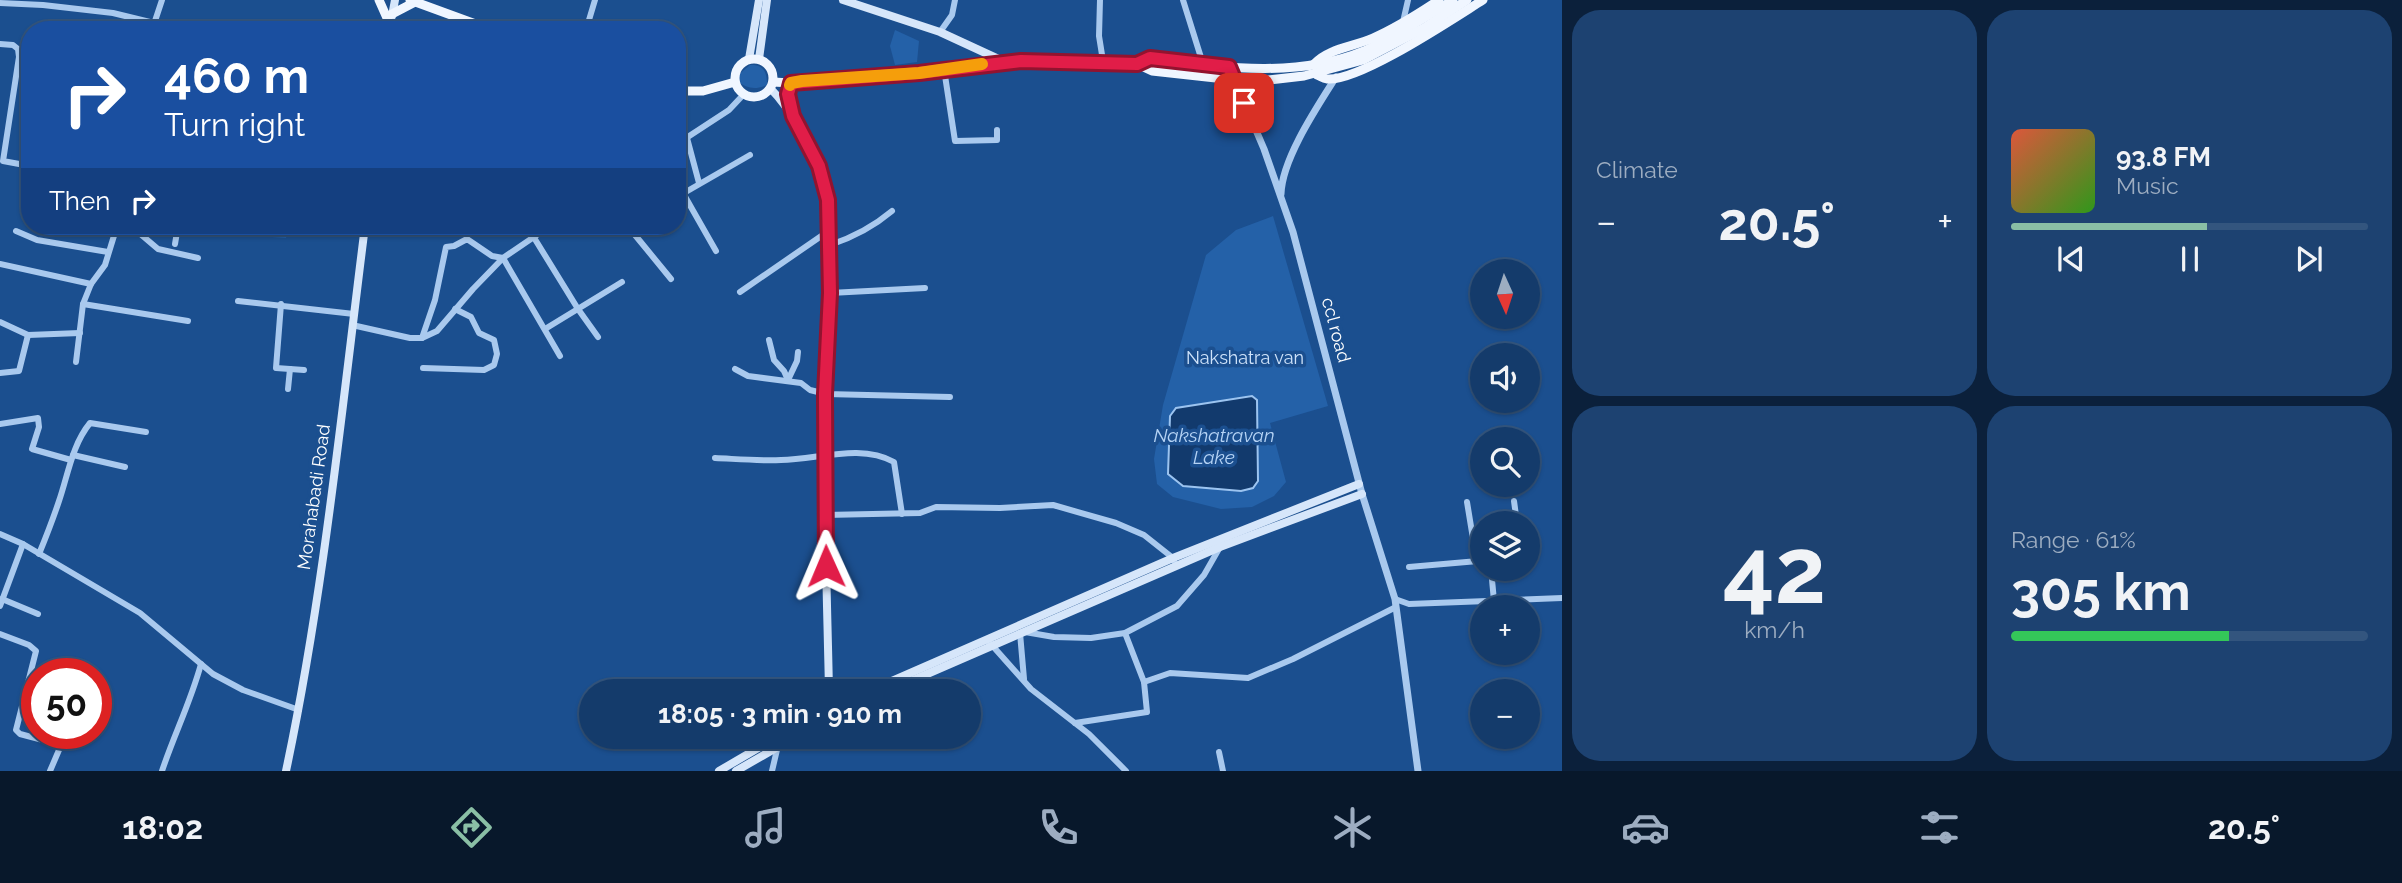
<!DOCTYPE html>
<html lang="en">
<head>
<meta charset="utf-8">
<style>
  :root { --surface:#143b6b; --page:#1d4271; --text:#f1f3f6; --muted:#9dadc1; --line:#33557e; --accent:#8abfa5 }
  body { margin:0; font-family:Raleway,sans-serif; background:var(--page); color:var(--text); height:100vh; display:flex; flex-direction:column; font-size:26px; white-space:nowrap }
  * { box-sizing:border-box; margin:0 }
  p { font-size:23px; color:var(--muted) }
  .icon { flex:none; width:38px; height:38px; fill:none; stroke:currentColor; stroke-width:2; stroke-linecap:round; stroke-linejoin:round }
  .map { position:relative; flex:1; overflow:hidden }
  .drawer { display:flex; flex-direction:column; gap:10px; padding:10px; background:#0b203b; width:840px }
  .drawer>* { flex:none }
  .guide { position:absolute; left:21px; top:21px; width:665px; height:214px; border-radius:28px; box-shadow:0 2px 5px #0004,0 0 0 2px var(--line); background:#1a4fa0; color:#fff; overflow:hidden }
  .needle { width:46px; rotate:177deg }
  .controls { position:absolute; left:1470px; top:259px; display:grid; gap:14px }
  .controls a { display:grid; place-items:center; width:70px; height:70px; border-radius:50%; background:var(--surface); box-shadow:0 2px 5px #0004,0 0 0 2px var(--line); font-size:35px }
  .speed { position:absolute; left:21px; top:658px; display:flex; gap:14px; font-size:35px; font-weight:700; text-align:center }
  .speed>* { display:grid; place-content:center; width:91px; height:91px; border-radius:50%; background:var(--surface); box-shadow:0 2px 5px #0004,0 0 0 2px var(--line); line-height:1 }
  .speed .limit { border:10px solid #d22; background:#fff; color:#111 }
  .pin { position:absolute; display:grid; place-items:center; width:60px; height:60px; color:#fff; margin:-30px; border-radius:14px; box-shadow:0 4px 10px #0006 }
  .me { position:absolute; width:77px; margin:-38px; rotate:359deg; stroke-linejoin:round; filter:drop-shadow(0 0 5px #0008) }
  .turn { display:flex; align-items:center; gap:24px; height:147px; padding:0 28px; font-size:32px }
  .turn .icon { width:91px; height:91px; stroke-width:2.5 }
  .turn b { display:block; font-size:49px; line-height:60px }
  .then { display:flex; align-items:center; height:66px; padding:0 28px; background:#0003; gap:14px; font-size:26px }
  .big { font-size:52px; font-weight:700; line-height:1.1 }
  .drawer .card { flex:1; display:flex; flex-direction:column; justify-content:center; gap:10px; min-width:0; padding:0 24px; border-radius:28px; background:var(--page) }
  .drawer .dial { align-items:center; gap:0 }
  .dial b { font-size:91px; line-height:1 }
  .song { display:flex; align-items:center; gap:21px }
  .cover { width:84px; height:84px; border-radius:10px; background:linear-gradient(135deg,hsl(10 70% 55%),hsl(110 70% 35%)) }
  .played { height:7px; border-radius:4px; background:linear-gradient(90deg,var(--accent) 55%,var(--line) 55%) }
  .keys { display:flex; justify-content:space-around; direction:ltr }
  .heat { display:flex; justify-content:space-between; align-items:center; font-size:38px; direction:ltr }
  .charge { height:10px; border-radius:5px; background:linear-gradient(90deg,#34c759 61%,var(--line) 0) }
  .drawer .tiles { flex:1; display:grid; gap:10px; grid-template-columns:repeat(2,1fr) }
  .trip { position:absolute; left:579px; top:679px; width:402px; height:70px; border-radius:35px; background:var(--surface); box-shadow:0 2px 5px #0004,0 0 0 2px var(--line); font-weight:700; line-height:70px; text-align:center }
  .dock { display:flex; height:112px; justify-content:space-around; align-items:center; background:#08182b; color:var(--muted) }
  .dock .icon { width:49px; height:49px }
  .dock .on { color:var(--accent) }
  .dock b { font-size:32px; color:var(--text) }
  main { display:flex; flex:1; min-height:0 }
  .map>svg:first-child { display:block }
</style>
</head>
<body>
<main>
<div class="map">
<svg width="1562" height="771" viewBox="0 0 1562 771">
  <rect width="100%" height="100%" fill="#1b4f8f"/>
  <g fill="#2461a8">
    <polygon points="895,30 919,41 917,62 895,65 890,46"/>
    <path d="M 750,65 C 764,64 767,73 767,85 C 756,90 747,89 737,81 L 738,75 Z"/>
    <polygon points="1273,216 1328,406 1270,423 1286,482 1274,496 1252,507 1221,509 1173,497 1157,484 1154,459 1163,405 1206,255 1236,230"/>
    <polygon points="219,226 288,226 286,238 217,233"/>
  </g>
  <polygon fill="#123a6d" stroke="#9cc4f0" stroke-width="2" points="1252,396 1257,400 1258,481 1253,488 1241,491 1183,486 1168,474 1170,416 1176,408"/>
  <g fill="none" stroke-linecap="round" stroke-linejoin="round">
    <g stroke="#a9c9ee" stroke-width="6">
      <polyline points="1100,0 1099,36 1103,61"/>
      <polyline points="1183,0 1203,64"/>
      <polyline points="0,3 43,5 113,13 154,23"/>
      <polyline points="1403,22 1408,0"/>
      <polyline points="152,30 162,0"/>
      <polyline points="586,30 595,0"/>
      <polyline points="940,32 952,15 955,0"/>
      <polyline points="0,44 13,45 18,49 19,57 3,161 30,166"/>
      <polyline points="944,69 955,141 997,140 997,130"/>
      <polyline points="687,138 699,183"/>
      <polyline points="677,144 729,110 744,94"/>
      <polyline points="683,193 716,251"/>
      <polyline points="677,197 750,155"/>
      <polyline points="131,226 158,249 198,258"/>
      <polyline points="635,226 635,235 671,279"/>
      <polyline points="16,231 37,240 108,252"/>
      <polyline points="533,236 578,309 598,337"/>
      <polyline points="175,244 178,226"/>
      <path d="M 830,245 C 854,237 873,227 892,211"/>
      <polyline points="0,264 91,284"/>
      <polyline points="740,292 830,230"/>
      <polyline points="830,293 925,288"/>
      <polyline points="238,301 354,314"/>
      <polyline points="83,304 188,321"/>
      <polyline points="281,304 276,368 304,370"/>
      <polyline points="0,322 28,335 80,333"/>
      <polyline points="352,325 410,338 422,338 437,331 473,289 503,258 550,226"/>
      <polyline points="545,329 622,282"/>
      <polyline points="422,338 435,300 446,247 454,246 467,239 492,256 503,258 560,356"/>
      <polyline points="769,340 774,360 784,371 788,380 797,361 798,352"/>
      <polyline points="76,362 83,304 91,284 105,265 117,226"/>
      <polyline points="423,368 484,370 494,365 497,354 494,340 479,333 471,317 455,309"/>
      <polyline points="735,369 748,376 801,383 810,390 826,394 950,397"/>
      <polyline points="0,373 19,371 28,335"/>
      <polyline points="288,389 290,369"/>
      <polyline points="0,424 38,418 39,427 32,449 71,460"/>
      <polyline points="73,455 125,467"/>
      <path d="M 715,458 C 737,459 759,461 781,460 C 817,460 860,443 894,462 L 902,514"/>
      <polyline points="1514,501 1517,523"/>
      <polyline points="1467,502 1476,557 1482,564"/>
      <polyline points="825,515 920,513 936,507 1000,508 1053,505 1116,523 1144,535 1173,558 1174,561"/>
      <polyline points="0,534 23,544 140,613 213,674 243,690 299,710"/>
      <path d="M 39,554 C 46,537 53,519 59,501 C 68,475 72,445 90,423 L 146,432"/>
      <polyline points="1409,567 1478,561"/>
      <polyline points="1491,569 1494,601"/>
      <polyline points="1493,577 1517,572 1522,569"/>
      <polyline points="2,599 38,614"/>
      <polyline points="1395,599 1409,604 1562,598"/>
      <polyline points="0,606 23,544"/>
      <polyline points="1025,632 1054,637 1091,638 1125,633 1177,606 1204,575 1220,547"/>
      <polyline points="1020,633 1024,679"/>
      <polyline points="0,634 29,645 36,651 16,730 20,734 58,744 59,750 50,771"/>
      <polyline points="990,643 1031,689 1089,734 1126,771"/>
      <polyline points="1144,682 1170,673 1248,678 1293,659 1396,607"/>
      <polyline points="1075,723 1147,712 1144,682 1125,633"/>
      <polyline points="1219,752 1223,771"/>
      <path d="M 162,771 C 174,735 191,701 201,664"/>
      <polyline points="772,771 780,737"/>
    </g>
    <g stroke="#a9c9ee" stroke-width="7">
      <polyline points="1229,67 1264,149 1293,232 1362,494 1395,599 1418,771"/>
      <path d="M 1281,194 C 1282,159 1317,107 1336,77"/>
    </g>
    <g stroke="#d6e6fa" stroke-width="8">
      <polyline points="843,0 940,32 1005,62"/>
      <polyline points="392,16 395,0"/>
      <polyline points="749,59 759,0"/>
      <polyline points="759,59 767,0"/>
      <polyline points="791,83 788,89 791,109"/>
      <path d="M 770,88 C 791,109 818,156 825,185 C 830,205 830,227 830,248 C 830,297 827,344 826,392 C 823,492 827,592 829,691"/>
      <polyline points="869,691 1173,558 1359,484"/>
      <polyline points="888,691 1220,547 1362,494"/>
      <path d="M 286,771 C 324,592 342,407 365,226"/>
      <polyline points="719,771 777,737"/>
      <polyline points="736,771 795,737"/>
    </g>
    <g stroke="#f0f6ff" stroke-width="9">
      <polyline points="379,0 391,27"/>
      <polyline points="410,0 492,30"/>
      <polyline points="392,14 415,2"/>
      <circle cx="754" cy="78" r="19"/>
      <path d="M 1137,64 L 1151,58 C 1220,67 1296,79 1364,51 C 1395,37 1424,18 1453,0"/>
      <path d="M 1314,64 C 1329,48 1353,47 1373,38 C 1396,28 1418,14 1439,0"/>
      <path d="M 1317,75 C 1320,76 1323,78 1327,79 C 1359,82 1454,18 1483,0"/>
      <polyline points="773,82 791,83 919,73 1005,62 1051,61 1137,64 1152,71 1234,80 1260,81 1304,76 1363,60 1424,28 1467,0"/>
      <polyline points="677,91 703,91 735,82"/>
    </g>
  </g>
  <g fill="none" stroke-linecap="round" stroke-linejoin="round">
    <defs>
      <polyline id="route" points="826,566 825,394 830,293 828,200 819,166 793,116 788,94 791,83 919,73 1021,61 1137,64 1150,58 1229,67 1244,103"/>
    </defs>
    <use href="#route" stroke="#92132f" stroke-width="18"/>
    <use href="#route" stroke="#e11d48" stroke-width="12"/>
    <polyline stroke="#f59e0b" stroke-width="12" points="790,85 791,83 802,81 919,73 982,64"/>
  </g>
  <g text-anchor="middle" stroke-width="7" stroke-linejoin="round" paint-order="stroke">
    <g font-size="18" fill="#fff" stroke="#1b4f8f">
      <text transform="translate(1336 330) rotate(75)" y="6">ccl road</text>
      <text transform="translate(314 497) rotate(-82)" y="6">Morahabadi Road</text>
    </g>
    <g font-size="18" fill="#cfe3fa" stroke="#1b4f8f">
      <text x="1245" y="364">Nakshatra van</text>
    </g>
    <g font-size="19" font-style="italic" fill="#b5d3f5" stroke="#1b4f8f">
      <text x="1214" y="442">Nakshatravan<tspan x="1214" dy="22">Lake</tspan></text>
    </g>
  </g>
</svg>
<div class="controls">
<a><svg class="needle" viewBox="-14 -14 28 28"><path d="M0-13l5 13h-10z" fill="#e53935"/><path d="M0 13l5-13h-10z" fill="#9dadc1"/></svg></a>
<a><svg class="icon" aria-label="sound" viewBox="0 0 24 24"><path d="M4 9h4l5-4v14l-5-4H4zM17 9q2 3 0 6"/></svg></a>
<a><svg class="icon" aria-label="search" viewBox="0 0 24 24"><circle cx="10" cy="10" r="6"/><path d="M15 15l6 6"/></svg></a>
<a><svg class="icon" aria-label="layers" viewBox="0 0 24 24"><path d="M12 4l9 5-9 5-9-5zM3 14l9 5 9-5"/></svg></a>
<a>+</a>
<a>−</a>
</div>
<div class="speed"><div class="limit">50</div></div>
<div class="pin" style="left:1244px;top:103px;background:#d93025"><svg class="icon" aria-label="arrive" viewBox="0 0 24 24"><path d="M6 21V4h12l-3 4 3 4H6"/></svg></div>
<svg class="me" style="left:826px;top:566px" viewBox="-20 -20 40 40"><path d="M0-17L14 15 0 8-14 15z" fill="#e11d48" stroke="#fff" stroke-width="4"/></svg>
<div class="trip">18:05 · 3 min · 910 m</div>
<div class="guide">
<div class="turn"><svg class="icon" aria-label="right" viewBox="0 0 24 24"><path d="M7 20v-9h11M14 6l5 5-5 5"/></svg><div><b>460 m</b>Turn right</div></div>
<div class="then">Then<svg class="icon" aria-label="right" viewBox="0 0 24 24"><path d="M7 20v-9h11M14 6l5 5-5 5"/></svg></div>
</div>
</div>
<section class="drawer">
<div class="tiles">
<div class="card"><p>Climate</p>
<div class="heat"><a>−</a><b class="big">20.5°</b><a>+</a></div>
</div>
<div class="card">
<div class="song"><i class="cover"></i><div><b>93.8 FM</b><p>Music</p></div></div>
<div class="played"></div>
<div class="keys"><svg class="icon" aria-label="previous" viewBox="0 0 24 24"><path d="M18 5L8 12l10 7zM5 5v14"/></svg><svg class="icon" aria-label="pause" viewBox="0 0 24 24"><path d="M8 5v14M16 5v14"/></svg><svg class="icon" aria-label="next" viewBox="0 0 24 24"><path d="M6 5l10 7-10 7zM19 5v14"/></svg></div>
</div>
<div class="card dial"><b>42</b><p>km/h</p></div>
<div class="card"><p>Range · 61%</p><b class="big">305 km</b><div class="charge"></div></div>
</div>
</section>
</main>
<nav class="dock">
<b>18:02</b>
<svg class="icon on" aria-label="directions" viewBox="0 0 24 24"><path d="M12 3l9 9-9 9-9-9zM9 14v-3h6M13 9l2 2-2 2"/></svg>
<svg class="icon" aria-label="music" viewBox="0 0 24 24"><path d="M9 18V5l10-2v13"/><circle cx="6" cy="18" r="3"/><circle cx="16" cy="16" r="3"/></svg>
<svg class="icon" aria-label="phone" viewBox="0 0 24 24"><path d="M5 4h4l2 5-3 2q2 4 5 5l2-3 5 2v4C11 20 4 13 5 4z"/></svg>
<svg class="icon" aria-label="climate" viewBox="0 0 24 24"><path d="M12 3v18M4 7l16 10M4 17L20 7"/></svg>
<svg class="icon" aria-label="car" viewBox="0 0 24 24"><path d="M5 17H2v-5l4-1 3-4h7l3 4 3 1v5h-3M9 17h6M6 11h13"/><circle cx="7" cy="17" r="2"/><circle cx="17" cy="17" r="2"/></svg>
<svg class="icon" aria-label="filters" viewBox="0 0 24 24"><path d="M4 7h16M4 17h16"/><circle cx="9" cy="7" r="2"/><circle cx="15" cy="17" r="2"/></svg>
<b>20.5°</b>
</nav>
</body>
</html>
